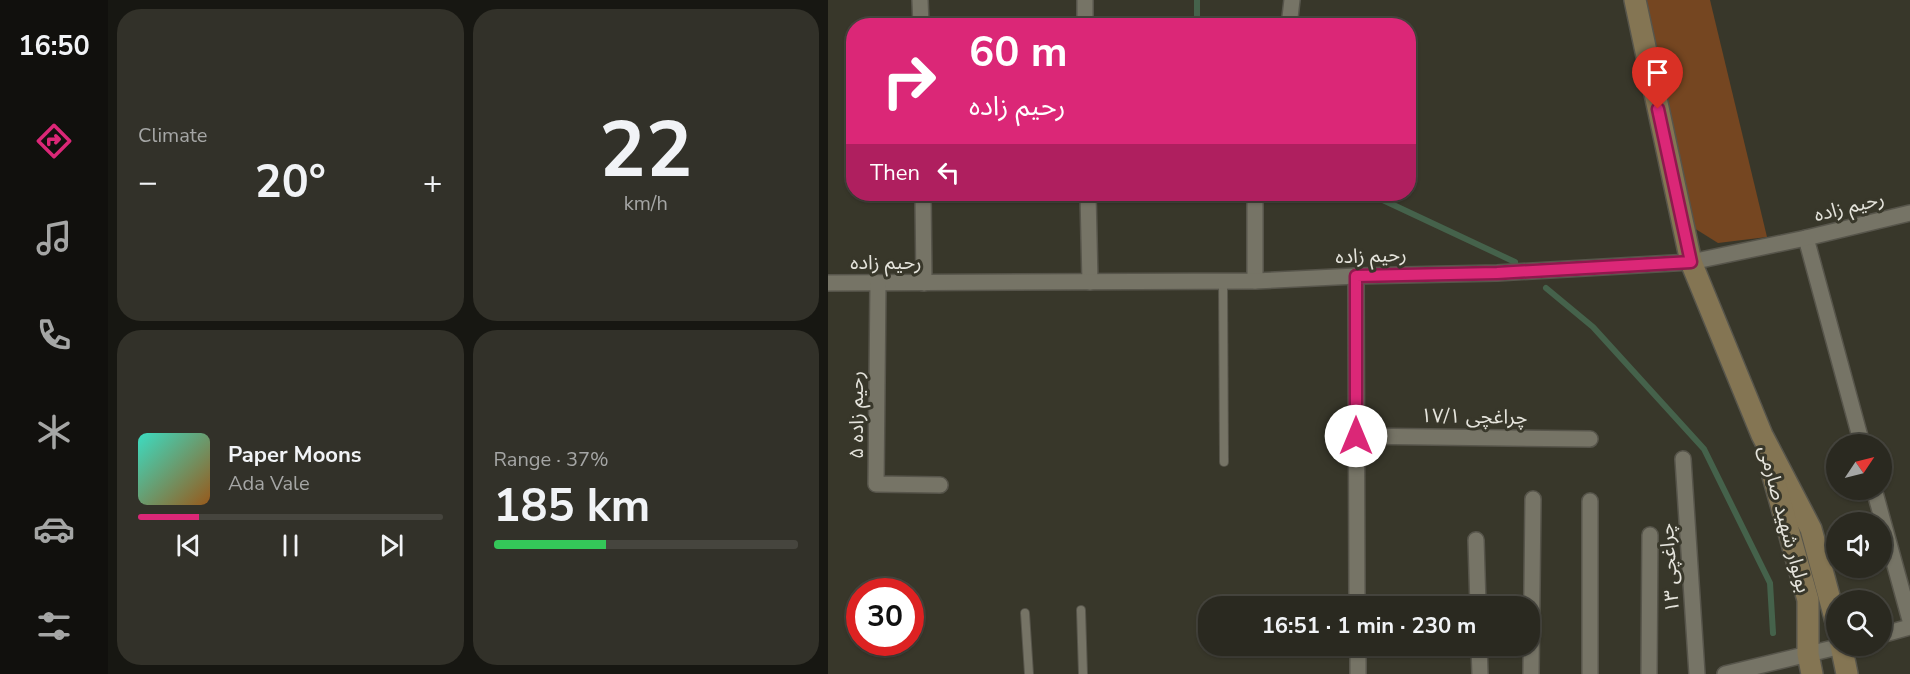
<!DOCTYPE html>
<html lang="en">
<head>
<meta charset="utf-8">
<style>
  :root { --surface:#2a2920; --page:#323129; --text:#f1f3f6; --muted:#a5a6a5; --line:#46453e; --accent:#db2777 }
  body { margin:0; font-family:"Nunito Sans","Noto Sans Arabic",sans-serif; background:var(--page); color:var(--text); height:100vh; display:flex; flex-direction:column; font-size:22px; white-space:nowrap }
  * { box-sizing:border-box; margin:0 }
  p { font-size:20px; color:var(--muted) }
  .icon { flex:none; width:33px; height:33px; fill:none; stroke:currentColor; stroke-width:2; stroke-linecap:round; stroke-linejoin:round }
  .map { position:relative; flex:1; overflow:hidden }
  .sheet { display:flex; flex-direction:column; gap:9px; padding:9px; background:#171712; width:720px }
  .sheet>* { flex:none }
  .top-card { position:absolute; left:18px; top:18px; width:570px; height:183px; border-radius:24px; box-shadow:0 2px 4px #0004,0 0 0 2px var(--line); background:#db2777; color:#fff; overflow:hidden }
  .needle { width:39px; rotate:55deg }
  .fabs { position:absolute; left:998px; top:434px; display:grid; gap:12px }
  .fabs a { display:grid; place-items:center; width:66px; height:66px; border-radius:50%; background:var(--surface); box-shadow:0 2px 4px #0004,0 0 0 2px var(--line); font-size:30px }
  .speed { position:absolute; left:18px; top:578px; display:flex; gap:12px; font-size:30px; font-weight:700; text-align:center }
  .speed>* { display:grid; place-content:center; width:78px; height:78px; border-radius:50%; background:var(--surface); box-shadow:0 2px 4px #0004,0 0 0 2px var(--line); line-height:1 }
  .speed .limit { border:9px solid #d22; background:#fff; color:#111 }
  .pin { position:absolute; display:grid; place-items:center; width:51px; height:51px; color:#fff; margin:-62px -26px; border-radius:50% 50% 50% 0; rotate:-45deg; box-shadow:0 0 6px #0007 }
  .pin .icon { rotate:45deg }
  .me { position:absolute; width:66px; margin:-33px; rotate:0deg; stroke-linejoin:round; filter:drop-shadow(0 0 4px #0008) }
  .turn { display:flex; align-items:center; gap:21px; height:126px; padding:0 24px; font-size:27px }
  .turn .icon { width:78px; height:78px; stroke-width:2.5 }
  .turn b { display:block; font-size:42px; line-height:51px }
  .then { display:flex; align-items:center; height:57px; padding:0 24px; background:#0003; gap:12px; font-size:22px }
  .big { font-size:45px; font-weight:700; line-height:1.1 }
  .sheet .widget { flex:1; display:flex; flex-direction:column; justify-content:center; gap:9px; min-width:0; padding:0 21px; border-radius:24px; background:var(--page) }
  .sheet .dial { align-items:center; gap:0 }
  .dial b { font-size:78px; line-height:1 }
  .song { display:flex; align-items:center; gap:18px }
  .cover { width:72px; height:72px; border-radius:9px; background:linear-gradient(135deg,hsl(170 70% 55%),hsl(30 70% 35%)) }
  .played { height:6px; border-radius:3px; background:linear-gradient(90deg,var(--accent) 20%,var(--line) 20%) }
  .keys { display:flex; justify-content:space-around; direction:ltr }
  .heat { display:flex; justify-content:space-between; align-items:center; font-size:33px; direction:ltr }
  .charge { height:9px; border-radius:4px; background:linear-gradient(90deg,#34c759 37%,var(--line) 0) }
  .sheet .tiles { flex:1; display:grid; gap:9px; grid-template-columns:repeat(2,1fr) }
  .trip { position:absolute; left:370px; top:596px; width:342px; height:60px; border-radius:24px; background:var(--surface); box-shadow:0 2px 4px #0004,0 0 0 2px var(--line); font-weight:700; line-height:60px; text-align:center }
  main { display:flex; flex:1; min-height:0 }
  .dock { display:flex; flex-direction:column; width:108px; justify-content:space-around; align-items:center; background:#11100d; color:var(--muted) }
  .dock .icon { width:42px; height:42px }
  .dock .selected { color:var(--accent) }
  .dock b { font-size:27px; color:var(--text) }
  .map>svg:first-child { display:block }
</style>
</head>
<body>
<main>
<nav class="dock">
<b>16:50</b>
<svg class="icon selected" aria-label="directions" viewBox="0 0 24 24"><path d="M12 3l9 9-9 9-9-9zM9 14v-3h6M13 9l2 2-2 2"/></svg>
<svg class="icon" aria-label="music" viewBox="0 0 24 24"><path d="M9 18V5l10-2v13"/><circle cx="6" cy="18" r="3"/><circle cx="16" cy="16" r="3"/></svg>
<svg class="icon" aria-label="phone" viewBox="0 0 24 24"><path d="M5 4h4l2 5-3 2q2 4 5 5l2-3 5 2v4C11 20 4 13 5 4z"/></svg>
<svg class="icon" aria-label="climate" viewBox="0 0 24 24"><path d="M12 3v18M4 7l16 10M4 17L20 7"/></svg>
<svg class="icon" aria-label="car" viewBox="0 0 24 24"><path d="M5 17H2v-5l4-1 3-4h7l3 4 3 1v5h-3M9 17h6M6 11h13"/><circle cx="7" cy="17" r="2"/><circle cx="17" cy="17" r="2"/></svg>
<svg class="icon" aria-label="filters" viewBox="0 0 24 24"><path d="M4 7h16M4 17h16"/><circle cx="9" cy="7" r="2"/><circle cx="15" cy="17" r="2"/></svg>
</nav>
<section class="sheet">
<div class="tiles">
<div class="widget"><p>Climate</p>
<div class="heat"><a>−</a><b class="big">20°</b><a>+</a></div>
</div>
<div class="widget dial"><b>22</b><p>km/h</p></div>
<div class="widget">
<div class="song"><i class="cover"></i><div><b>Paper Moons</b><p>Ada Vale</p></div></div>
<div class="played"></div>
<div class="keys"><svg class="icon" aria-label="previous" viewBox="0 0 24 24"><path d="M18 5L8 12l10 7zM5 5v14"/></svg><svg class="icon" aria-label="pause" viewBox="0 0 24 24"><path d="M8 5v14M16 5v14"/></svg><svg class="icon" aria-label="next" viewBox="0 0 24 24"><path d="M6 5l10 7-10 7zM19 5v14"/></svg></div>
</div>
<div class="widget"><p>Range · 37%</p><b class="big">185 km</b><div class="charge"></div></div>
</div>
</section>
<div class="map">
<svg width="1082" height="674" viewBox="0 0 1082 674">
  <rect width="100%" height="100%" fill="#38372a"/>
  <polygon fill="#754621" points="815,0 882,0 939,237 890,243 866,228"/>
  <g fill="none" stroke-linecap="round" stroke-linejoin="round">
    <g stroke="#45624b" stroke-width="6">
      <polyline points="369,26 369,0"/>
      <polyline points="542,194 687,262"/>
      <polyline points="718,288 765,327 876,449 942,583 945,633"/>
    </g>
    <defs>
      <g id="lane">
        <polyline points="395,281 396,462"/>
        <polyline points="253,610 255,674"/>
        <polyline points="197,613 201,674"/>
      </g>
      <g id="street">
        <polyline points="92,0 93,26"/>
        <polyline points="257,0 257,26"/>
        <polyline points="461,26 464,0"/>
        <polyline points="95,194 96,283"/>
        <polyline points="260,194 262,282"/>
        <polyline points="978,238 1034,444"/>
        <polyline points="528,276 529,606"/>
        <polyline points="427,281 427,194"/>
        <polyline points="0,283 427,281 528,276 669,273 863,262 978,238 1082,213"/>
        <polyline points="50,283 48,484 112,485"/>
        <polyline points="528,436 762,439"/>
        <polyline points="855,459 869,674"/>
        <polyline points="1046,489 1082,620"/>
        <polyline points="762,501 762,674"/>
        <polyline points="648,540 650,606"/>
        <polyline points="1053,635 1082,627"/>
        <polyline points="530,645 530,674"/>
        <polyline points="651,645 652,674"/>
        <polyline points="703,674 705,499"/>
        <polyline points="821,674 822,535"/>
        <polyline points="897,674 1018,645"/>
      </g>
      <g id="secondary">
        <polyline points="807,0 863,262 934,435 983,529 1008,622"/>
        <polyline points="945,476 980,600 980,654 984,674"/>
        <polyline points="1013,645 1019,674"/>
      </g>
    </defs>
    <use href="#lane" stroke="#57554b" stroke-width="10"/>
    <use href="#street" stroke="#57554b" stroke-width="18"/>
    <use href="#secondary" stroke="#57554b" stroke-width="24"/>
    <use href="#lane" stroke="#767466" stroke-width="8"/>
    <use href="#street" stroke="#767466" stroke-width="15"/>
    <use href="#secondary" stroke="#847553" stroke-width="21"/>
  </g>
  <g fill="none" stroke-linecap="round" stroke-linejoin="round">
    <defs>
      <polyline id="route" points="528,436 528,276 669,273 863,262 830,109"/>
    </defs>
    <use href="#route" stroke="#8e194d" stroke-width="15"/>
    <use href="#route" stroke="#db2777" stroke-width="10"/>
  </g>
  <g text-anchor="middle" stroke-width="6" stroke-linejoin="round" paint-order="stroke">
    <g font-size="20" fill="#e5e4dc" stroke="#38372a">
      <text transform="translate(1021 206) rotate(-14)" y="7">رحیم زاده</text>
      <text transform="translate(543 255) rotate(-2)" y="7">رحیم زاده</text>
      <text x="58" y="269">رحیم زاده</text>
      <text transform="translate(28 415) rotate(-90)" y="7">رحیم زاده ۵</text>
      <text transform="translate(646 416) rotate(1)" y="7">چراغچی ۱۷/۱</text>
      <text transform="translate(957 519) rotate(75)" y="7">بولوار شهید صارمی</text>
      <text transform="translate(841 568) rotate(-94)" y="7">چراغچی ۱۳</text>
    </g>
  </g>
</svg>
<div class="fabs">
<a><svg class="needle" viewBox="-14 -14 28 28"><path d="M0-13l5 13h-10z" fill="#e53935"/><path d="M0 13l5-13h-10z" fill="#a5a6a5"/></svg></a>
<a><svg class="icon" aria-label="sound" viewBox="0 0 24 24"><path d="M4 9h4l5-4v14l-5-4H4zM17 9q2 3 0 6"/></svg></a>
<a><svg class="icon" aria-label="search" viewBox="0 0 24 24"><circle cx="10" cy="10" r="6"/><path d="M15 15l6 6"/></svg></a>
</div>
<div class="speed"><div class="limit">30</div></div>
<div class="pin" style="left:830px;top:109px;background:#d93025"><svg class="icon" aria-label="arrive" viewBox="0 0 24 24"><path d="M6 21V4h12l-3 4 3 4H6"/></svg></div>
<svg class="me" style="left:528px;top:436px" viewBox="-20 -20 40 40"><circle r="19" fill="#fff"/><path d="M0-13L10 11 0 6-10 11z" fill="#db2777"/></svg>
<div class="trip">16:51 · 1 min · 230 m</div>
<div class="top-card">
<div class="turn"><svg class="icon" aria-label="right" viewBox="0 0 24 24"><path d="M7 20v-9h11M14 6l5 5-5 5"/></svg><div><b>60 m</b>رحیم زاده</div></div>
<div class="then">Then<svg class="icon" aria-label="left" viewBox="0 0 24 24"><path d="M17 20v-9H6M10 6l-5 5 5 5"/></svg></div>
</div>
</div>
</main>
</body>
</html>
